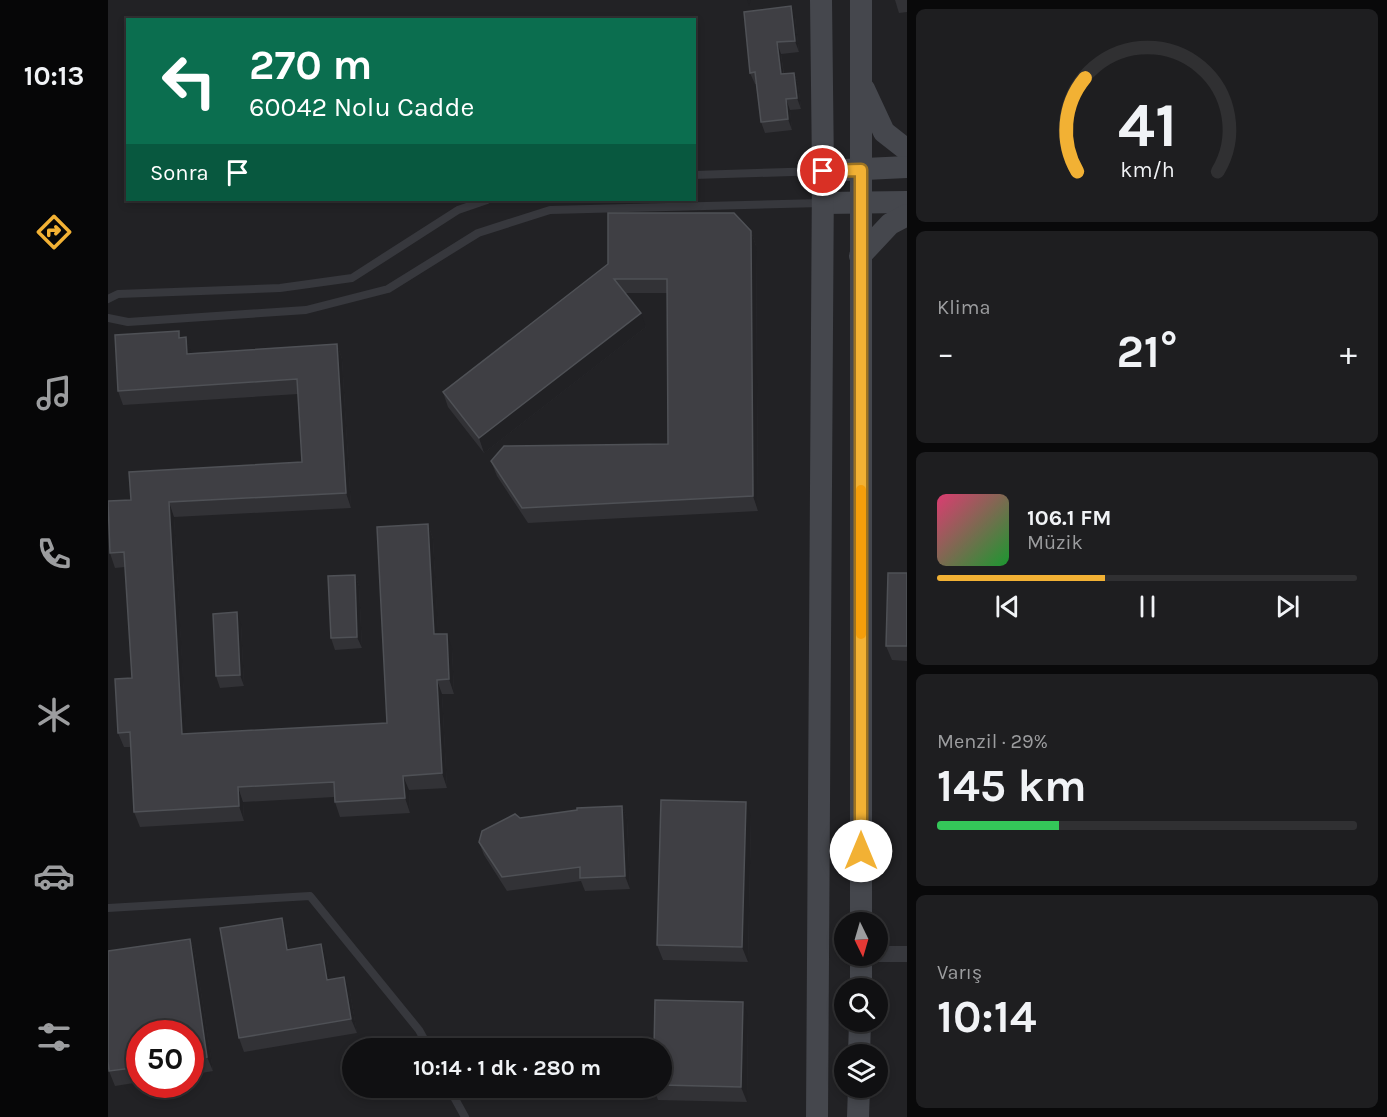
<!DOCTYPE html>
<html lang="tr">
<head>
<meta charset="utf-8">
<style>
  :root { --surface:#101012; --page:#1e1e20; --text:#f1f3f6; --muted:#9c9d9f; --line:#303032; --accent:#f2b134 }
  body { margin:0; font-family:Karla,sans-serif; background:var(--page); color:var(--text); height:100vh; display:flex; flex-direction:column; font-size:22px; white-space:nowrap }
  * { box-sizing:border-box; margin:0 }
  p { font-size:20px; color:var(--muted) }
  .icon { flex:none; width:33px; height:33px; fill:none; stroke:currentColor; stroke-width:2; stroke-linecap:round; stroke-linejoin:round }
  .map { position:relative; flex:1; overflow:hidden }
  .side { display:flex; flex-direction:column; gap:9px; padding:9px; background:#09090a; width:480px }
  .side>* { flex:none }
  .hud { position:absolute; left:18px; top:18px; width:570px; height:183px; border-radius:0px; box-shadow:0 3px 9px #0003,0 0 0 2px var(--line); background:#0b6e4f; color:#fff; overflow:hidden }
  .needle { width:39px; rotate:175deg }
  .tools { position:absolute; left:726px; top:912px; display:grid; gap:12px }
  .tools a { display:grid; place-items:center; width:54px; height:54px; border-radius:50%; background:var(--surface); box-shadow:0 3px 9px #0003,0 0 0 2px var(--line); font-size:30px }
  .speed { position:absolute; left:18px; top:1020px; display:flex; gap:12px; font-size:30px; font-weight:700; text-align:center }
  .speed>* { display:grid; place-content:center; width:78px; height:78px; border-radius:50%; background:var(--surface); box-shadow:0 3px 9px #0003,0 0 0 2px var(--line); line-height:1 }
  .speed .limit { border:9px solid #d22; background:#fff; color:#111 }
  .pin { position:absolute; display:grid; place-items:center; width:51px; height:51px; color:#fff; margin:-26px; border:3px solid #fff; border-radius:50%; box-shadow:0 2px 6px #0007 }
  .me { position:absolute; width:66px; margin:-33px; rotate:0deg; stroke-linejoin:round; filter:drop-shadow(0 0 4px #0008) }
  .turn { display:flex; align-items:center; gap:21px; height:126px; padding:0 24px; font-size:27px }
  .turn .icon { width:78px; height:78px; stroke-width:2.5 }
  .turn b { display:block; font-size:42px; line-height:51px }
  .then { display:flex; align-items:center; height:57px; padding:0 24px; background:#0003; gap:12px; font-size:22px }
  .big { font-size:45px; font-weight:700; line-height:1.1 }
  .side .card { flex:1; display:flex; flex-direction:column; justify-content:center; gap:9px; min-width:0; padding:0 21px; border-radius:9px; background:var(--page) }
  .side .dial { align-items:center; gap:0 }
  .dial svg { height:156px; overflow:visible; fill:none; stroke:var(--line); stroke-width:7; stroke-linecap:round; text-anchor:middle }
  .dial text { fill:var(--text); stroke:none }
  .song { display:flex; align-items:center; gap:18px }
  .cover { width:72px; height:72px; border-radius:9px; background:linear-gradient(135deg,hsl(340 70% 55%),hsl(130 70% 35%)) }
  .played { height:6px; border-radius:3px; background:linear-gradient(90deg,var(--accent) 40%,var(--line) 40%) }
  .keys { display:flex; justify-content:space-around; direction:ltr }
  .heat { display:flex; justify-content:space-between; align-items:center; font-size:33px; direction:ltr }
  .charge { height:9px; border-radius:4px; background:linear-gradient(90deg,#34c759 29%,var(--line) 0) }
  .trip { position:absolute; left:234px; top:1038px; width:330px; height:60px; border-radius:30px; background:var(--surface); box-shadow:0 3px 9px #0003,0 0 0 2px var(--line); font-weight:700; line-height:60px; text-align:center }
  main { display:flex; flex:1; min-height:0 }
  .tabs { display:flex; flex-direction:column; width:108px; justify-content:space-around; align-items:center; background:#060607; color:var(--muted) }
  .tabs .icon { width:42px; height:42px }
  .tabs .active { color:var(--accent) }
  .tabs b { font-size:27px; color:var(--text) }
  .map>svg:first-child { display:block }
</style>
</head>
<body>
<main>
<nav class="tabs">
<b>10:13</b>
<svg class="icon active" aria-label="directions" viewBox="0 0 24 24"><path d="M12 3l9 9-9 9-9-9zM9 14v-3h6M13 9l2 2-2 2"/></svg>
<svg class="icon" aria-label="music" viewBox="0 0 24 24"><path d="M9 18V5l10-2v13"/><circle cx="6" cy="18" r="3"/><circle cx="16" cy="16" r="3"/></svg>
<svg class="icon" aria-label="phone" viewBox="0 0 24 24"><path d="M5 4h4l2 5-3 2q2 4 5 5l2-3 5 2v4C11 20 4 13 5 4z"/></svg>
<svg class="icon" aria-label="climate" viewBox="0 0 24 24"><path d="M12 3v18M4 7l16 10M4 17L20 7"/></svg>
<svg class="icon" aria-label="car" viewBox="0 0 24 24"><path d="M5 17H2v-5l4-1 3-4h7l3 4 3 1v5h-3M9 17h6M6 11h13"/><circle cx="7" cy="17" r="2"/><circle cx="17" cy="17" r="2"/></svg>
<svg class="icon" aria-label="filters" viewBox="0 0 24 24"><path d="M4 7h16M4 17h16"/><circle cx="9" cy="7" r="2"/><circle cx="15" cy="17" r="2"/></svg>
</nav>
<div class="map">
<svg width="799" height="1117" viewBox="0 0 799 1117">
  <rect width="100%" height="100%" fill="#161618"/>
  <path fill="#222225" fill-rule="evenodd" d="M 0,0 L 799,0 L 799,1117 L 0,1117 ZM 20,20 L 586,20 L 586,200 L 20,200 ZM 736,922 L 770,922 L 770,956 L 736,956 ZM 736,988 L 770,988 L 770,1022 L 736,1022 ZM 32,1034 L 82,1034 L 82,1084 L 32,1084 ZM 244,1048 L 554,1048 L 554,1088 L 244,1088 ZM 736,1054 L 770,1054 L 770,1088 L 736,1088 Z"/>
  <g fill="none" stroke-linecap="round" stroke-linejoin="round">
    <g stroke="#37383d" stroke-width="8">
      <polyline points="586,175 714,171"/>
      <polyline points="0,299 10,294 172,288 244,278 350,210 379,200"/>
      <polyline points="0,318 20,322 198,310 280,289 370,233 442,210 714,203"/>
      <polyline points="0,908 202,896 311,1030 321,1048"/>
      <polyline points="341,1088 357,1117"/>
    </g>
    <polyline stroke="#37383d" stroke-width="16" points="770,954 799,954"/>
    <g stroke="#45474d" stroke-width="22">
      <polyline points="756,89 776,132 799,150"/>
      <polyline points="715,171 799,167"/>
      <polyline points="715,203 799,202"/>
      <polyline points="752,256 782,224 799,215"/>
      <polyline points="753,922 753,0"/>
      <polyline points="753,988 753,956"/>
      <polyline points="751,1054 752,1022"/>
      <polyline points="709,1117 715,171 713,0"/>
      <polyline points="750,1117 751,1088"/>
    </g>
  </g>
  <g fill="#323236">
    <polygon points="787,0 799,0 799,12 791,13"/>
    <polygon points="687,17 691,52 673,54 676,74 686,73 690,84 693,109 682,110 684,130 657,133 653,122 648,84 647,84 642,73"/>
    <polygon points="643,231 648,246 650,511 420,523 389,476 383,461 560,444 559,293 518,293 538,327 376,453 340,407 335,392 500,264"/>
    <polygon points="78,337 83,353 229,344 234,359 243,508 66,517 78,734 279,723 320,524 325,539 330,634 344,648 346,694 334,694 339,788 301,790 302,813 232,817 227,802 226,797 135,802 136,821 32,827 26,812 23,747 16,747 10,733 24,678 17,567 7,568 2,553 23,500 194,462 190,394 15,405 10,391 73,338"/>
    <polygon points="799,573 799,661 784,660 778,646"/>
    <polygon points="247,575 251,586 254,648 227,650 223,638"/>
    <polygon points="133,624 136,686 112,688 108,676"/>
    <polygon points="514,806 519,819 522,889 477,891 473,881 399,891 376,855 371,842 412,818"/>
    <polygon points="643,816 640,962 555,960 549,945"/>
    <polygon points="179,933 182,950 219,959 222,979 242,992 249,1033 136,1052 131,1038"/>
    <polygon points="82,939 87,953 105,1071 82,1075 82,1034 32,1034 32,1082 7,1086 1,1071"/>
    <polygon points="640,1016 639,1102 550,1100 546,1088 554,1088 554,1048"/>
  </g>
  <g fill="#212124">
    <polygon points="639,0 643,0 641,6"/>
    <polygon points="683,6 687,17 691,52 687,41"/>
    <polygon points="669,42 673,54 677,85 673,74"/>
    <polygon points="686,73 690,84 693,109 689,98"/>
    <polygon points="678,99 682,110 684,130 680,119"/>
    <polygon points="643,231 648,246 650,511 645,496"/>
    <polygon points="533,313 538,327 376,453 371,438"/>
    <polygon points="78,337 83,352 84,368 79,354"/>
    <polygon points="229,344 234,359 243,508 238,493"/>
    <polygon points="61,502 66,517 79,748 74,734"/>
    <polygon points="320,524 325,539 331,649 326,634"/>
    <polygon points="247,575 251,586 254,648 249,637"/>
    <polygon points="129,612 133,624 136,686 132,675"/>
    <polygon points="339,634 344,648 346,694 341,679"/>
    <polygon points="329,680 334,694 339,788 334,773"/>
    <polygon points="295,776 301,790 302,813 297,798"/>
    <polygon points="130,787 135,802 136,821 131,806"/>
    <polygon points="638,802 643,816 640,962 634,947"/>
    <polygon points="514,806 519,819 522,889 517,876"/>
    <polygon points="174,918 179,933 185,965 179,950"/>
    <polygon points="82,939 87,953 105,1071 99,1057"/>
    <polygon points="213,944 219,959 225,995 219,980"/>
    <polygon points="236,977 242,992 249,1033 243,1019"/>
    <polygon points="635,1002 640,1016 639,1102 633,1087"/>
  </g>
  <g fill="#3f3f44" stroke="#4f5156" stroke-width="1.5">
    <polygon points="683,6 687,41 669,42 673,74 686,73 689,98 678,99 680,119 653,122 647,72 642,73 636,12"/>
    <polygon points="500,213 626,213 643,231 645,496 414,508 383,461 396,446 560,444 559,279 506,279 533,313 371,438 335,392 500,264"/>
    <polygon points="71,331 71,338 78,337 79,354 229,344 238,493 61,502 74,734 279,723 269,527 320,524 326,634 339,634 341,679 329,680 334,773 295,776 297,798 227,802 226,782 130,787 131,806 26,812 22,732 10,733 7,679 24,678 16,552 2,553 0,501 23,500 21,472 194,462 189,379 10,391 7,335"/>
    <polygon points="780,573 799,573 799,646 778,646"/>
    <polygon points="247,575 249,637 223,638 220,576"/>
    <polygon points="129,612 132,675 108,676 105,614"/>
    <polygon points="553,800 638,802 634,947 549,945"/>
    <polygon points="514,806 517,876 472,878 472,867 394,877 371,842 374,831 407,814 412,818 469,810 469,808"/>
    <polygon points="174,918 179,950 213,944 219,980 236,977 243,1019 131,1038 112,928"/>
    <polygon points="82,939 99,1057 82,1059 82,1034 32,1034 32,1067 1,1071 0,1061 0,951"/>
    <polygon points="547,1000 635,1002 633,1087 554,1085 554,1048 546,1048"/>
  </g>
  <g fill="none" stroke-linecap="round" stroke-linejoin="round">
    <defs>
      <polyline id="route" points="715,171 753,170 753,851"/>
    </defs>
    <use href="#route" stroke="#9d7322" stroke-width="15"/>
    <use href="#route" stroke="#f2b134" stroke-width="10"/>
    <polyline stroke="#f59e0b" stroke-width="10" points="753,490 753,634"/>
  </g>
</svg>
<div class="tools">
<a><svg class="needle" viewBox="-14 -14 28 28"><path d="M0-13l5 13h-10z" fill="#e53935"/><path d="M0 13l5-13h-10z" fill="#9c9d9f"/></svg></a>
<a><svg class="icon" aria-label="search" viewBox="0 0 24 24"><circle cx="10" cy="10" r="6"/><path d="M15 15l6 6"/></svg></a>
<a><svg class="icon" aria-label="layers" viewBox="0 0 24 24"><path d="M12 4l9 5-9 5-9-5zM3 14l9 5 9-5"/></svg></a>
</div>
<div class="speed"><div class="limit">50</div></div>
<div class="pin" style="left:715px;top:171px;background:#d93025"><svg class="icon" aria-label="arrive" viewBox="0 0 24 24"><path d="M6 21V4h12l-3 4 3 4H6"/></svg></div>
<svg class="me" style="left:753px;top:851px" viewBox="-20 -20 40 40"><circle r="19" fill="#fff"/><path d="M0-13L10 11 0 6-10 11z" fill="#f2b134"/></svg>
<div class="trip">10:14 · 1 dk · 280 m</div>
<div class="hud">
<div class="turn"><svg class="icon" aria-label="left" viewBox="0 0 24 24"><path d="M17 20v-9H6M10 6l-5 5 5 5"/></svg><div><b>270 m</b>60042 Nolu Cadde</div></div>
<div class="then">Sonra<svg class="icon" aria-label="arrive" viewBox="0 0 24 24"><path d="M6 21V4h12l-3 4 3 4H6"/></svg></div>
</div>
</div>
<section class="side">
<div class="card dial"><svg viewBox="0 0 100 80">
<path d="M14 69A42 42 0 1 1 86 69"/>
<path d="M14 69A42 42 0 0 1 18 21" stroke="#f2b134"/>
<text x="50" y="56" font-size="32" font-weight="700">41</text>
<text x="50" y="72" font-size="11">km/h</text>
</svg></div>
<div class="card"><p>Klima</p>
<div class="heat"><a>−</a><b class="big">21°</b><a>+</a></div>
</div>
<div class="card">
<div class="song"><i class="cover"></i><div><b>106.1 FM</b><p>Müzik</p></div></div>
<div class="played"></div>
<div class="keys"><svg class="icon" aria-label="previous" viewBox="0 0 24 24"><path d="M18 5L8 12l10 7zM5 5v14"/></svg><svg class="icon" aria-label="pause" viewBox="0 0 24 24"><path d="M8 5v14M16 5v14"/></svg><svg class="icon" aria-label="next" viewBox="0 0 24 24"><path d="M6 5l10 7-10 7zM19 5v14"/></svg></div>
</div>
<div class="card"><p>Menzil · 29%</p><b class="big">145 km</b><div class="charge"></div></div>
<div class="card"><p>Varış</p><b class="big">10:14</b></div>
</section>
</main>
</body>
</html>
